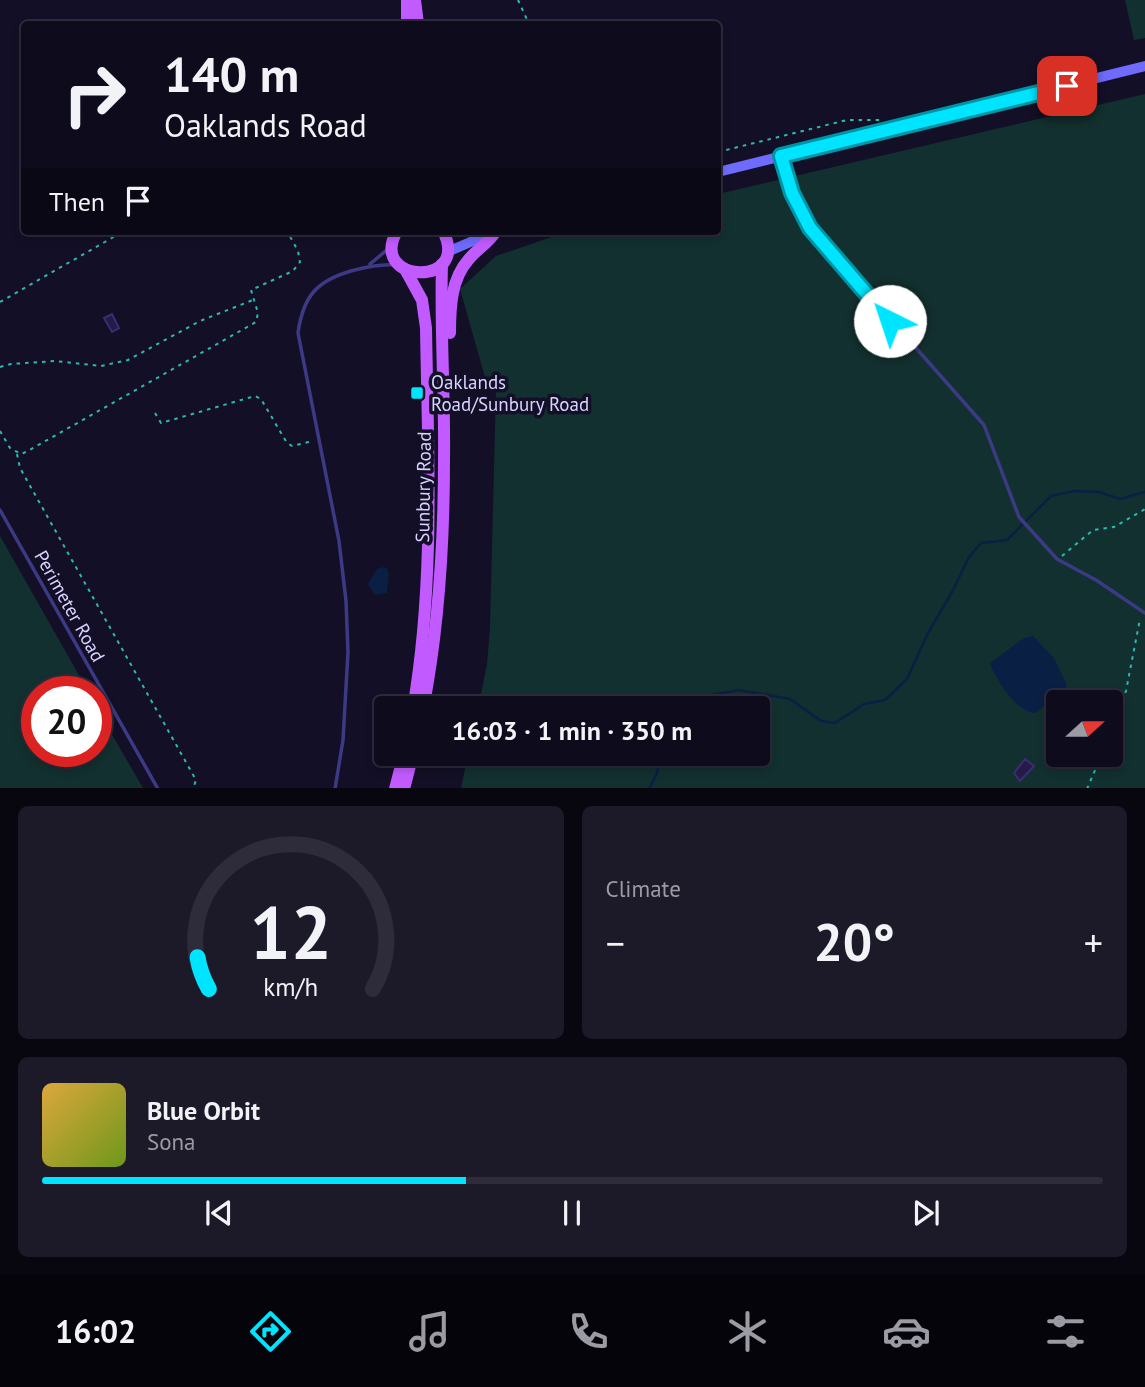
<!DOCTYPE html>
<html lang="en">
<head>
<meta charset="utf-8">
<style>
  :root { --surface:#0e0b1c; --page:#1c1929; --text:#f1f3f6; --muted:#9b9ba3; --line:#2e2b3b; --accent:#00e5ff }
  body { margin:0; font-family:"PT Sans",sans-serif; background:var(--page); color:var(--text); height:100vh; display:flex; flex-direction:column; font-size:26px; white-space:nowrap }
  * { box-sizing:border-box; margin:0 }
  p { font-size:23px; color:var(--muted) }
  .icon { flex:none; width:38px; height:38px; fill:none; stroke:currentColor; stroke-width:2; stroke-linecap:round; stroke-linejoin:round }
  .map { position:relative; height:788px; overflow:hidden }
  .panel { display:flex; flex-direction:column; gap:18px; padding:18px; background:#08060f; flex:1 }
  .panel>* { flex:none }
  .banner { position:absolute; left:21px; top:21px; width:700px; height:214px; border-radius:7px; box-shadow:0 4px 10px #0003,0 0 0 2px var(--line); background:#0e0b1c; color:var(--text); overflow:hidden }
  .needle { width:46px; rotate:69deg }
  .tools { position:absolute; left:1046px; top:690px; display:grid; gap:14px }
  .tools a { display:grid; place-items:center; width:77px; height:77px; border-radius:7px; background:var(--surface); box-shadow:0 4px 10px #0003,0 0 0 2px var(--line); font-size:35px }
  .speed { position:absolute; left:21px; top:676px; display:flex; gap:14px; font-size:35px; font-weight:700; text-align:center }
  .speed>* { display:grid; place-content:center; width:91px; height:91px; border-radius:50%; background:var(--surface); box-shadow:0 4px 10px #0003,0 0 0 2px var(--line); line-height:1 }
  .speed .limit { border:10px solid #d22; background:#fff; color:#111 }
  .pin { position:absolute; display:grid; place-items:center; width:60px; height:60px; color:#fff; margin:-30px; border-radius:14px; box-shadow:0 4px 10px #0006 }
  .me { position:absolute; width:77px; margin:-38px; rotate:319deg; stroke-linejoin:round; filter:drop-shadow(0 0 5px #0008) }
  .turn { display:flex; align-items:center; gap:24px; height:147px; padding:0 28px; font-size:32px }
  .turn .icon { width:91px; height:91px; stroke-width:2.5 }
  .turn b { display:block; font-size:49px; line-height:60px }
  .then { display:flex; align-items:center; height:66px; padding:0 28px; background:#0003; gap:14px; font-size:26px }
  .big { font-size:52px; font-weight:800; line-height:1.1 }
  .panel .tile { flex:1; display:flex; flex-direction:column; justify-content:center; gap:10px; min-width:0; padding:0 24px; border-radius:10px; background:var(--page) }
  .panel .dial { align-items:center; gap:0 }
  .dial svg { height:182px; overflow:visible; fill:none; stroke:var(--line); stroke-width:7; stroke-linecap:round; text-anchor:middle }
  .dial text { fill:var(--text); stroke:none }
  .song { display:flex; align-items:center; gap:21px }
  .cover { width:84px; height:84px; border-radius:10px; background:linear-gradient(135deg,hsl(40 70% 55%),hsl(80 70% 35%)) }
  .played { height:7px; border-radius:4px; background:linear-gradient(90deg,var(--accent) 40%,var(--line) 40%) }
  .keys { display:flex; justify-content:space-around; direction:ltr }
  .heat { display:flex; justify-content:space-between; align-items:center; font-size:38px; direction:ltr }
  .panel .tiles { flex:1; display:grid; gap:18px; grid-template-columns:1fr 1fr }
  .tile:last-child { grid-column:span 2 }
  .trip { position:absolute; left:374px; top:696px; width:396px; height:70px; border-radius:7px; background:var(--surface); box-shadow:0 4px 10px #0003,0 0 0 2px var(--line); font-weight:800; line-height:70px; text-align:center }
  .dock { display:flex; height:112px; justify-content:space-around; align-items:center; background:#06040b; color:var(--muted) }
  .dock .icon { width:49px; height:49px }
  .dock .active { color:var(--accent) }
  .dock b { font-size:32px; color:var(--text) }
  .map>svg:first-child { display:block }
</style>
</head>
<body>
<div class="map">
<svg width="1145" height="789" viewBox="0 0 1145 789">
  <rect width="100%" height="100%" fill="#130f26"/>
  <g fill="#12302f" fill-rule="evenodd">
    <polygon points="1125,0 1145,0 1145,38 1134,40"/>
    <path d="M 1145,94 L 1145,788 L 461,788 L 468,754 L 758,754 L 758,709 L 478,709 L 487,664 L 490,627 L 496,387 L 488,388 L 460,289 L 496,256 L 569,231 L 718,231 L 718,194 ZM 1059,702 L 1111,702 L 1111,754 L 1059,754 Z"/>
    <polygon points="0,536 88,691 37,691 37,751 96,751 96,707 143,788 0,788"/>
  </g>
  <g fill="#0a1f44">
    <polygon points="383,567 387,569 389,574 387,593 375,595 368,584 377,569"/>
    <path d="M 1033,636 L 1054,658 L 1067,685 L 1063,693 L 1035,713 C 1016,712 996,680 990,663 L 1024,638 Z"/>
  </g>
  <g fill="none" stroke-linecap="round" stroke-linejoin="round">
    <g stroke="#0a1f44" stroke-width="2.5">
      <polyline points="682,709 694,698 739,690 790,699 821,721 835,723 864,704 885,700 907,679 928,633 952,592 969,557 981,543 1007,540 1051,496 1075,491 1099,492 1120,499 1145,492"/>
      <polyline points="649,789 657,773 661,754"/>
    </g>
  </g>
  <g fill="#241b47" stroke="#3b2d73" stroke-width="2">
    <polygon points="112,314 119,328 112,332 104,318"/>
    <polygon points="1025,759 1034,766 1020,781 1014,773"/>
  </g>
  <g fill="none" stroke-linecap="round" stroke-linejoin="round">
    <g stroke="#2fb8b0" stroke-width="2" stroke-dasharray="3.5 5" stroke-linecap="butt">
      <polyline points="518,0 529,24"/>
      <polyline points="718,152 847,120 884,120"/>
      <polyline points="0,302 124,231"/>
      <polyline points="0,367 11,364 55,361 101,366 128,360 200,321 253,300"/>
      <polyline points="155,413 161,423 255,396 261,399 287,443 292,446 313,441"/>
      <polyline points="0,431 10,448 21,454 26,452 256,322 258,313 251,290 293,271 300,262 298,251 287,231"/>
      <polyline points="17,454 20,468 196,780 193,789"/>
      <polyline points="1062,556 1093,530 1114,527 1145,509"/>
      <polyline points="1111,733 1126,691 1140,619"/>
      <polyline points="1087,789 1102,754"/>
    </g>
    <g stroke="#3d3a85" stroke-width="3.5">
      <polyline points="782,158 799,210 810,228 984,425 1019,517 1057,559 1096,580 1145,613"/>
      <polyline points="370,264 388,249"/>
      <polyline points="0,510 158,789"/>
      <path d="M 335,789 L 343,740 L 348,652 L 346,601 L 339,541 L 298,333 C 303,297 316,281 351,271 C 366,267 379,264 394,265"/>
    </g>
    <g stroke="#6f6bff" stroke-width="10">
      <polyline points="718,172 1145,66"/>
      <polyline points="447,252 496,231"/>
    </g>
    <g stroke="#c25bff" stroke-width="12">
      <polyline points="407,0 407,24"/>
      <polyline points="415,0 418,24"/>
      <path d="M 397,231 C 367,284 472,288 443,231"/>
      <path d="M 405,269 L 422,300 L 426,328 C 428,455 435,582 413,709"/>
      <path d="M 450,333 C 450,307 451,279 469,259 C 478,248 489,243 496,231"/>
      <path d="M 423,709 C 439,627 444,544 444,460 C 445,395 440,329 442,264"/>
      <polyline points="395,789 404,754"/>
      <polyline points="404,789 413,754"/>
    </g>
  </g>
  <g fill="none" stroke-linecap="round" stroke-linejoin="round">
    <defs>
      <polyline id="route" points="890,321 810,228 792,193 781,156 1067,86"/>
    </defs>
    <use href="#route" stroke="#0095a6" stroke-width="18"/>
    <use href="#route" stroke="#00e5ff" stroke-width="12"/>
  </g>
  <rect fill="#00e5ff" stroke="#130f26" stroke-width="2.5" x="410" y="386" width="14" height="14" rx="3.5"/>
  <g text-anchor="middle" stroke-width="7" stroke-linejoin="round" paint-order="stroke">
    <g font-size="19" fill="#d9d4ff" stroke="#130f26" text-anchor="start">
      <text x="431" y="389">Oaklands<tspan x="431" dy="22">Road/Sunbury Road</tspan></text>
    </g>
    <g font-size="19" fill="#d9d4ff" stroke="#130f26">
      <text transform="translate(423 487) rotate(-89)" y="7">Sunbury Road</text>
      <text transform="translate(70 606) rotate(61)" y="7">Perimeter Road</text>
    </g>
  </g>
</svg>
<div class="tools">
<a><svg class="needle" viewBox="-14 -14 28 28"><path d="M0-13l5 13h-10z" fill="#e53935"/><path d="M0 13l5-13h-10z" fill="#9b9ba3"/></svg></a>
</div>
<div class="speed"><div class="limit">20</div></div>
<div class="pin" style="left:1067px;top:86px;background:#d93025"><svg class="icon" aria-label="arrive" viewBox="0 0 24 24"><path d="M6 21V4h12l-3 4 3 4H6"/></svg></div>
<svg class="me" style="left:890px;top:321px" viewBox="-20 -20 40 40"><circle r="19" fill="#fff"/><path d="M0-13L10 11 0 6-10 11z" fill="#00e5ff"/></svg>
<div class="trip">16:03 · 1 min · 350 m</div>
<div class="banner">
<div class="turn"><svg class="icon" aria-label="right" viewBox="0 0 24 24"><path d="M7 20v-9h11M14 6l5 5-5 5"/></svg><div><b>140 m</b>Oaklands Road</div></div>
<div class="then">Then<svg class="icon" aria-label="arrive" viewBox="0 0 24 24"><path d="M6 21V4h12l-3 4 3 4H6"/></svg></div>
</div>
</div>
<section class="panel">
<div class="tiles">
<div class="tile dial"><svg viewBox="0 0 100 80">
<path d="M14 69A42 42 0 1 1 86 69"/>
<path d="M14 69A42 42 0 0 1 9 55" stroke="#00e5ff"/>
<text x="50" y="56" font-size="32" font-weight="700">12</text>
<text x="50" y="72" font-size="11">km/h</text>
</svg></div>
<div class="tile"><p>Climate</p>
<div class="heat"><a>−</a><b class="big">20°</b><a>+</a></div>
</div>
<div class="tile">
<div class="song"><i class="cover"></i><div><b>Blue Orbit</b><p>Sona</p></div></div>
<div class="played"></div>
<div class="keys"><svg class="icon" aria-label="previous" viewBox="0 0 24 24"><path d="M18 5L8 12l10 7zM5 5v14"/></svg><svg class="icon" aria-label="pause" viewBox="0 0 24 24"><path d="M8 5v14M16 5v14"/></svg><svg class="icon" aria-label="next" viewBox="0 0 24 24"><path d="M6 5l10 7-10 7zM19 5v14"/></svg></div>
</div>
</div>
</section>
<nav class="dock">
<b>16:02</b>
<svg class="icon active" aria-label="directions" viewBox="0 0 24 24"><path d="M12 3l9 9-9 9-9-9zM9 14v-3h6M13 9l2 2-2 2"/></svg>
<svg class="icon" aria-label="music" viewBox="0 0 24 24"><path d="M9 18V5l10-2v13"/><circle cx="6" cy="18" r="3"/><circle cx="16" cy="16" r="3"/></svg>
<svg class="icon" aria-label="phone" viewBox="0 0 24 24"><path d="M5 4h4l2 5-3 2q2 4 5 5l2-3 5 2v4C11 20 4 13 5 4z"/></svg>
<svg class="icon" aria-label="climate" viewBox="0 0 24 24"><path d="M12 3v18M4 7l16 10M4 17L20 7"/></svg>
<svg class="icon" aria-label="car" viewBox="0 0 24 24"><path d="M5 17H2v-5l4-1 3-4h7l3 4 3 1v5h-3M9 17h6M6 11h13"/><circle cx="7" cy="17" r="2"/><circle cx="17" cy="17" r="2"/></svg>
<svg class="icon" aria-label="filters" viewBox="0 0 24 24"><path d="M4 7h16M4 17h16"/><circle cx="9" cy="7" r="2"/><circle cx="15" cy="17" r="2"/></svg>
</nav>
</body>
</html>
